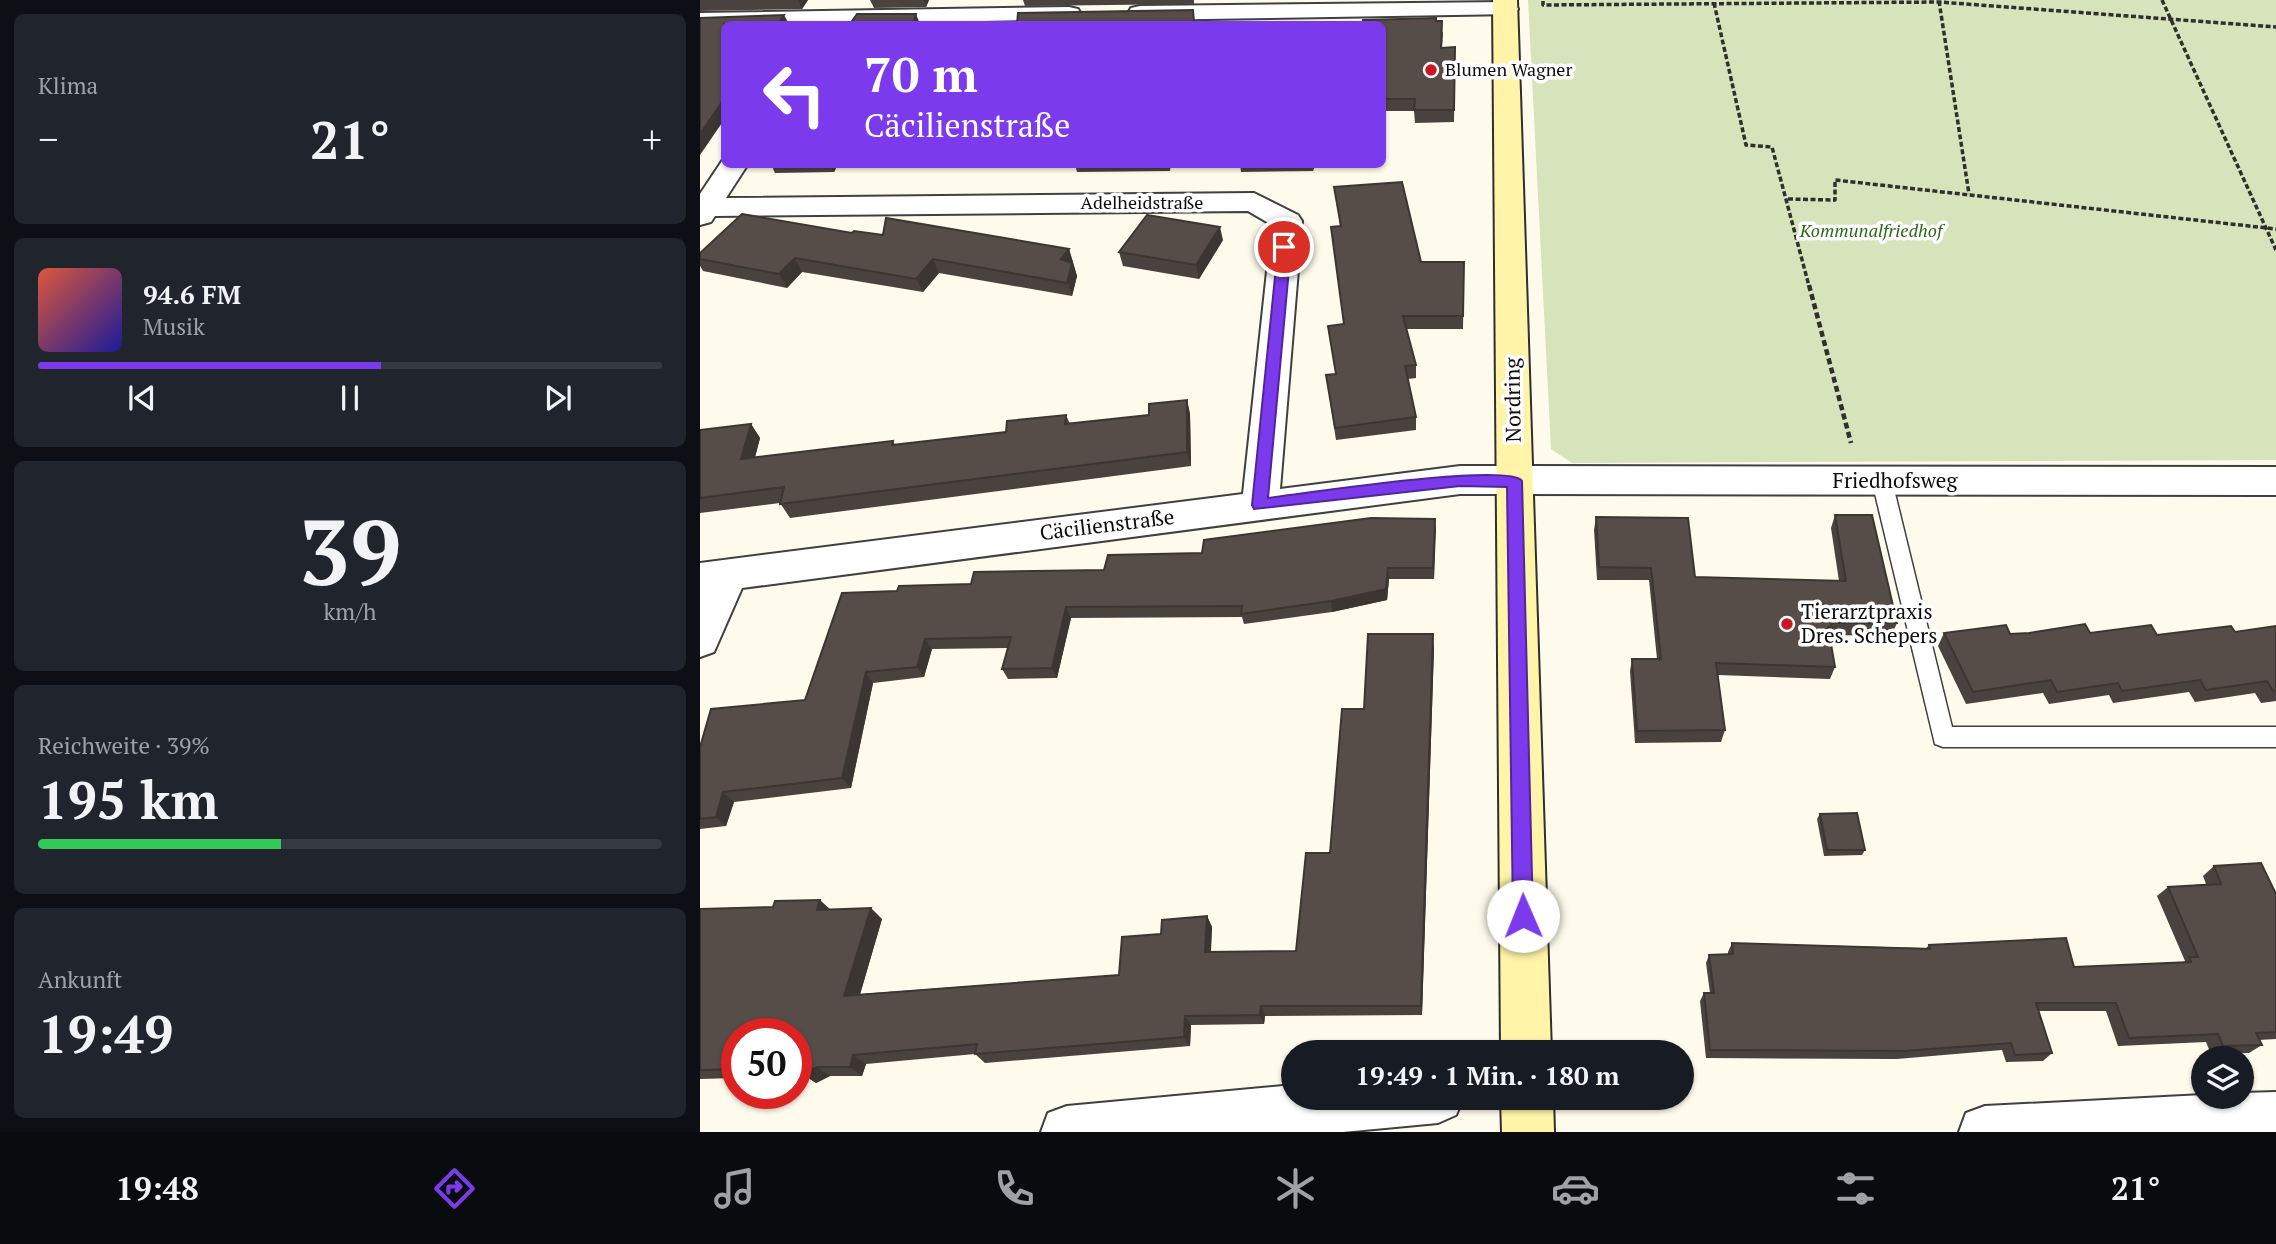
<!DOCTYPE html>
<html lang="de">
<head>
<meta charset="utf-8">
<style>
  :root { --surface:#171b24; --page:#20242c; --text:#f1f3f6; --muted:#9ea1a6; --line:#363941; --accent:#7c3aed }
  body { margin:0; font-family:"PT Serif",serif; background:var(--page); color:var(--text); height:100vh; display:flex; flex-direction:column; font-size:26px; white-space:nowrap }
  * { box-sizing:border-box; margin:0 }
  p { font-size:23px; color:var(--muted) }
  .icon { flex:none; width:38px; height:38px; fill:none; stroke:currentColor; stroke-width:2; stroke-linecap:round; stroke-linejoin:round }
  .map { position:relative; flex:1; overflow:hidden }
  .sheet { display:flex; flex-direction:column; gap:14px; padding:14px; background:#0d0f14; width:700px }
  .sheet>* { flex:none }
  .top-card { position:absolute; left:21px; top:21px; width:665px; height:147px; border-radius:10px; box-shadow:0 2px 5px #0004; background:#7c3aed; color:#fff; overflow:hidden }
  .controls { position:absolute; left:1491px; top:1046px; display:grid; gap:14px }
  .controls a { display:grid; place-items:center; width:63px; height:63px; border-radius:50%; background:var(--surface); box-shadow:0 2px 5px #0004; font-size:35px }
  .speed { position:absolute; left:21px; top:1018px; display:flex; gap:14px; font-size:35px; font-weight:700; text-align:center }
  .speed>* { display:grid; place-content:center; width:91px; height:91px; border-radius:50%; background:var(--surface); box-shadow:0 2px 5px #0004; line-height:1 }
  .speed .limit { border:10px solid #d22; background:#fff; color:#111 }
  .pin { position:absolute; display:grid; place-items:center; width:60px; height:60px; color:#fff; margin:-30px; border:4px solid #fff; border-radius:50%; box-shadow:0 2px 7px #0007 }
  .me { position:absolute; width:77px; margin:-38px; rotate:359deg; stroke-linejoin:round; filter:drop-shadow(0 0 5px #0008) }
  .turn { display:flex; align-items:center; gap:24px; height:147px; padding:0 28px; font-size:32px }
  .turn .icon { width:91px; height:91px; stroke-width:2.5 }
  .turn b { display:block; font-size:49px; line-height:60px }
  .big { font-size:52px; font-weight:700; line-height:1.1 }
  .sheet .card { flex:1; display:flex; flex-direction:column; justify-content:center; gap:10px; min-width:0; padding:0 24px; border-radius:10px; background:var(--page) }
  .sheet .dial { align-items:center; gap:0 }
  .dial b { font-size:91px; line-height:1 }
  .song { display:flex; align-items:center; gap:21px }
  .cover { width:84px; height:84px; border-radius:10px; background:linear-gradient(135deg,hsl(10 70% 55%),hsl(240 70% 35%)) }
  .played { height:7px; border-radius:4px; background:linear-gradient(90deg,var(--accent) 55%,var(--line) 55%) }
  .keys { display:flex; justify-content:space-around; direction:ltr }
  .heat { display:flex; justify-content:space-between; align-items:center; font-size:38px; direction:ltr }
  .charge { height:10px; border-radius:5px; background:linear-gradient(90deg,#34c759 39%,var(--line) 0) }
  .trip { position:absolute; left:581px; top:1040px; width:413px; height:70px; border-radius:35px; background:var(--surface); box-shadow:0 2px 5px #0004; font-weight:700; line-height:70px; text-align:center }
  .tab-bar { display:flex; height:112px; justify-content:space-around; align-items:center; background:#090b0e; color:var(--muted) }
  .tab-bar .icon { width:49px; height:49px }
  .tab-bar .active { color:var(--accent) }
  .tab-bar b { font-size:32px; color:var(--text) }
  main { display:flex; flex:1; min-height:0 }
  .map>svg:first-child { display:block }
</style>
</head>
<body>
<main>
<section class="sheet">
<div class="card"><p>Klima</p>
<div class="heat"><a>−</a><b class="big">21°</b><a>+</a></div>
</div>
<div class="card">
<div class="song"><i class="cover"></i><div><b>94.6 FM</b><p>Musik</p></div></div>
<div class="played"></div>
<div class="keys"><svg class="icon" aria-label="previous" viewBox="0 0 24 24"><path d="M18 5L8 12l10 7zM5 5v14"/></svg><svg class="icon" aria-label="pause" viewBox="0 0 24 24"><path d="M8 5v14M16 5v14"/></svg><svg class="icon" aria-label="next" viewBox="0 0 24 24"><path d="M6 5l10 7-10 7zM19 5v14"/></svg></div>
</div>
<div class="card dial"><b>39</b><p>km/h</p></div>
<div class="card"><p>Reichweite · 39%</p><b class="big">195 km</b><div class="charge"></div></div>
<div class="card"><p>Ankunft</p><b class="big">19:49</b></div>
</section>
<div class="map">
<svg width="1576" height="1132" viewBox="0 0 1576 1132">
  <rect width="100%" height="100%" fill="#fffbec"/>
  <polygon fill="#d7e3bb" points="828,0 1576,0 1576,460 872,463 851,449"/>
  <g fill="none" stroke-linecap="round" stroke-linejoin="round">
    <defs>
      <polygon id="lane" points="1182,474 1189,476 1192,481 1252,727 1576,727 1576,747 1243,747 1235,744 1172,481 1175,476"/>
      <g id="street">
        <polygon points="806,2 815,4 818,9 815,14 440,20 431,18 428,13 431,8 440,6"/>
        <polygon points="369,7 378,9 381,14 378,19 0,27 0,13"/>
        <polygon points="24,158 24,164 48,164 26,198 554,193 598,215 602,221 580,489 760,466 1576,467 1576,495 760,494 42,588 14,652 0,657 0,563 543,494 572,225 548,211 15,216 11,222 0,225 0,194"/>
        <polygon points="593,1085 593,1097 764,1097 756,1115 738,1123 643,1132 341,1132 348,1113 367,1106"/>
        <polygon points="1576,1092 1576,1132 1259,1132 1266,1113 1285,1106 1503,1095 1542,1097 1542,1093"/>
      </g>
      <g id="secondary">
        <polygon points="793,0 817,0 851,1052 801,1052"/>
        <polygon points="801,1097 853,1097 854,1132 802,1132"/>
      </g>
    </defs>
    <use href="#lane" stroke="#404040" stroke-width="3"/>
    <use href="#street" stroke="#404040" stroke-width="4"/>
    <use href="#secondary" stroke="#2f2f2f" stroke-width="4"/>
    <g stroke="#2f2f2f" stroke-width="3.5" stroke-dasharray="5 2.5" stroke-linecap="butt">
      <polyline points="1462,0 1576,250"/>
      <polyline points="843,1 843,5 1239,2 1576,27"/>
      <polyline points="1239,1 1269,194"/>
      <polyline points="1014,3 1046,145 1072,147 1109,286"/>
      <polyline points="1088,199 1135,200 1135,180 1576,229"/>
    </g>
    <polyline stroke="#2f2f2f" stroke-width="4.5" stroke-dasharray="6 3.5" stroke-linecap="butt" points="1109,285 1151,443"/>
    <use href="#lane" fill="#fff" fill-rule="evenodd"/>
    <use href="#street" fill="#fff" fill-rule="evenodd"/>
    <use href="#secondary" fill="#fff4a7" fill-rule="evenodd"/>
  </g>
  <g fill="#4a423e">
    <polygon points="0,0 108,0 102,9 0,11"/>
    <polygon points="170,0 229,0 226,7 174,8"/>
    <polygon points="323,0 494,0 494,4 325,6"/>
    <polygon points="736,21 743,33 742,48 755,47 754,122 715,123 714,111 682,111 682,24"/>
    <polygon points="71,164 138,164 134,172 75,173"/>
    <polygon points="375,164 471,164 470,171 377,172"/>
    <polygon points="540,164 616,164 613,171 541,172"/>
    <polygon points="634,187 721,262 764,275 763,329 706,329 716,365 716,378 708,379 716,417 716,430 636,440 626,375 636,374 644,324 640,226"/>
    <polygon points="152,233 369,249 377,276 372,296 239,273 223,292 102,272 87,288 3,271 0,266 0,253"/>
    <polygon points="523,240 499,279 423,266 419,252"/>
    <polygon points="487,400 490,414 491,466 90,518 80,503 0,513 0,430 51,424 60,438 55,457 193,441 195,445 306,432 366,415 370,424 449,415"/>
    <polygon points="1135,515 1197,623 1191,636 1129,635 1135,667 1130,679 1018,675 1025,730 1021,742 935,743 930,671 932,659 957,659 949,580 897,580 894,530 896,517 995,577 1139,581 1131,528"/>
    <polygon points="735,519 734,579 689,579 687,600 632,612 544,624 542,617 371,618 357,678 308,679 302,669 308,648 232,649 224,677 173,683 151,788 34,802 26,826 0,829 0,747 105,700 197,591 404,570 502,553"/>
    <polygon points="1576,626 1576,701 1561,703 1555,693 1495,702 1489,692 1413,703 1409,695 1349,704 1343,693 1266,704 1238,646 1244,633 1390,633 1457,635 1535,632"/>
    <polygon points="734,648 722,1015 565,1016 564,1024 491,1025 490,1046 285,1063 275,1054 166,1064 162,1076 130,1076 116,1083 104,1075 96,1079 96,1034 37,1034 37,1078 0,1079 0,909 73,907 130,909 182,919 160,994 419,975 461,934 507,916 512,927 511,952 596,951 630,853 664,709"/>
    <polygon points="1120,814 1165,850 1162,855 1124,856 1117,819"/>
    <polygon points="1514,866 1576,894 1576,1039 1559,1040 1562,1045 1549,1053 1511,1054 1506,1042 1418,1046 1406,1011 1339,1011 1352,1053 1343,1061 1306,1062 1302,1050 1197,1059 1006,1058 1000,1001 1004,993 1010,993 1006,963 1009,955 1028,954 1028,952 1032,943 1226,948 1229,945 1374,967 1483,962 1485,961 1457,896 1468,887 1506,884 1503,876"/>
  </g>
  <g fill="#3c3632">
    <polygon points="98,0 108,0 102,9"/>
    <polygon points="224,0 229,0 226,7"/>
    <polygon points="216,14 220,24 213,24"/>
    <polygon points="84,15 89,24 78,24"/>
    <polygon points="24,99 24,120 0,155 0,134"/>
    <polygon points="130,164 138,164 134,172"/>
    <polygon points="520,227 523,240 499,279 496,265"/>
    <polygon points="369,249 377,276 372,296 361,259"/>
    <polygon points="95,258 102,272 87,288 79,274"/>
    <polygon points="233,259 239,273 223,292 216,279"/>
    <polygon points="487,400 490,414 491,466 487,452"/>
    <polygon points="51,424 60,438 51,473 41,459"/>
    <polygon points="735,519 736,530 734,579 733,568"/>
    <polygon points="688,568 689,579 687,600 632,612 631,601"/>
    <polygon points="366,607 371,618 357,678 352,668"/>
    <polygon points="733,634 734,648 722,1015 721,1006"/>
    <polygon points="225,639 232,649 224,677 217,667"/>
    <polygon points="166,672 173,683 151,788 142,778"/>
    <polygon points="23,792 34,802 26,826 16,817"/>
    <polygon points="120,900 132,911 117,910"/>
    <polygon points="171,908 182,919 157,1005 144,996"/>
    <polygon points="507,916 512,927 510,963 505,952"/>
    <polygon points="561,1006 565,1016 564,1024 560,1015"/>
    <polygon points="485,1016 491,1025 490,1046 484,1037"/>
    <polygon points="153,1055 166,1064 162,1076 150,1067"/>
    <polygon points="117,1067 130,1076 116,1083 104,1075 96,1079 96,1070"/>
  </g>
  <g fill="#564d48" stroke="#3c3632" stroke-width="2">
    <polygon points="493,10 494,22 567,22 566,24 317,24 318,13"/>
    <polygon points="157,14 216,14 213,24 150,24"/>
    <polygon points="84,15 78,24 24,24 24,99 0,134 0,18"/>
    <polygon points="736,18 736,21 742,21 741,48 755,47 754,110 714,110 715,99 682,99 682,24 662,24 663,20"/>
    <polygon points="702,182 721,262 764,262 763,316 703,316 716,365 705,366 716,417 635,428 626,375 636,374 628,326 644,324 631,227 641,226 634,187"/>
    <polygon points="42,214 152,233 154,231 183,235 186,218 369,249 361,259 372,263 367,283 233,259 216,279 95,258 79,274 0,259 0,253"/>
    <polygon points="447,215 520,227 496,265 419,252"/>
    <polygon points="487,400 487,452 80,504 84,487 0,498 0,430 51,424 41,459 193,441 192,445 306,432 307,421 366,415 365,424 449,415 449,404"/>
    <polygon points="1135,515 1172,515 1197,623 1131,623 1132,627 1128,627 1135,667 1016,663 1025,730 937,731 932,659 961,659 951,568 899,567 896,517 988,518 995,577 1146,581"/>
    <polygon points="671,518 735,519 733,568 688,568 686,589 631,601 541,614 542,606 366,607 352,668 302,669 311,637 225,639 217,667 166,672 142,778 23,792 16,817 0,819 0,747 11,709 105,700 142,593 197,591 199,586 271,584 274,572 404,570 408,555 502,553 504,540"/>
    <polygon points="1385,624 1390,633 1451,625 1457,635 1531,626 1535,632 1576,626 1576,690 1573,691 1567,681 1506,690 1500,680 1422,691 1418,683 1357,692 1351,680 1273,692 1244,633 1306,625 1310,634 1329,633"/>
    <polygon points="668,634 733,634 721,1006 561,1006 560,1015 485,1016 484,1037 275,1054 277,1044 153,1055 150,1067 117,1067 103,1074 96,1070 96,1034 37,1034 37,1069 0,1070 0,909 73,907 75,901 120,900 117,910 171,908 144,996 419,975 422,937 461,934 462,920 507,916 505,952 596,951 606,853 630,853 642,709 664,709"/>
    <polygon points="1157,813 1165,850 1127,850 1120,814"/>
    <polygon points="1561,863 1576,894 1576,1032 1556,1033 1562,1045 1523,1046 1518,1034 1429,1038 1416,1003 1336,1003 1352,1053 1315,1055 1311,1043 1204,1051 1010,1050 1004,993 1014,993 1009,955 1033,954 1032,943 1230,949 1229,945 1366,938 1374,967 1491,962 1489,957 1498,957 1468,887 1521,884 1514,866"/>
  </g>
  <path fill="#7c3aed" stroke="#51269a" stroke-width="2" d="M 584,243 L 591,247 L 568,498 C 602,494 809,462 822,481 L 833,916 L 830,922 L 823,925 L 816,922 L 813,916 L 807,487 L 760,486 L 554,509 L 552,505 L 578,247 Z"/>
  <g fill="#ca1723" stroke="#fff" stroke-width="2.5">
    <circle cx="731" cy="70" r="7"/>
    <circle cx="1087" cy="624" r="7"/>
  </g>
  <g text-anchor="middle" stroke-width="7" stroke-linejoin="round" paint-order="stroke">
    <g font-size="18" fill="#0d0d0d" stroke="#fff" text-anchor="start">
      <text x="745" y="76">Blumen Wagner</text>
    </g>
    <g font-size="18" fill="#0d0d0d" stroke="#fff">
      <text x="442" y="209">Adelheidstraße</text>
    </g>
    <g font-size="18" font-style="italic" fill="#2a6a17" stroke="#fff">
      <text x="1171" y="237">Kommunalfriedhof</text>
    </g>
    <g font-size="21" fill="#0d0d0d" stroke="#fff">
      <text transform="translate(813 400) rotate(-91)" y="7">Nordring</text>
      <text x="1195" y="488">Friedhofsweg</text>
      <text transform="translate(407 525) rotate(-7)" y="7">Cäcilienstraße</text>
    </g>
    <g font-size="21" fill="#0d0d0d" stroke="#fff" text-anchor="start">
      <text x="1101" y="619">Tierarztpraxis<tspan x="1101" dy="24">Dres. Schepers</tspan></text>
    </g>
  </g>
</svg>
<div class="controls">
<a><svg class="icon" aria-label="layers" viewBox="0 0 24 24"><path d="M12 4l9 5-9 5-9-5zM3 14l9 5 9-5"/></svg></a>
</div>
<div class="speed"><div class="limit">50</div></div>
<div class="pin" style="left:584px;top:247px;background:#d93025"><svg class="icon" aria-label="arrive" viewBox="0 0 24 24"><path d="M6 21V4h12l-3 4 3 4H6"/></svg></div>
<svg class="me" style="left:823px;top:916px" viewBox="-20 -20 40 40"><circle r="19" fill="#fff"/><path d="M0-13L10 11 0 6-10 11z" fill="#7c3aed"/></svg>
<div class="trip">19:49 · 1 Min. · 180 m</div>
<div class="top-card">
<div class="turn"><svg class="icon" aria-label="left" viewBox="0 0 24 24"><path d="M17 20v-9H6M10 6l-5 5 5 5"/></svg><div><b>70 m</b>Cäcilienstraße</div></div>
</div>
</div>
</main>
<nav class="tab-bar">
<b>19:48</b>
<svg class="icon active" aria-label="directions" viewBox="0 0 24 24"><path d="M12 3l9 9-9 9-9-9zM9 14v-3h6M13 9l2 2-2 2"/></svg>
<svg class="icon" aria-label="music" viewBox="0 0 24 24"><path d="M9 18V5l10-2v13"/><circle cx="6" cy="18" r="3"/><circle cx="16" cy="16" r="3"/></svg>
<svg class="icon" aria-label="phone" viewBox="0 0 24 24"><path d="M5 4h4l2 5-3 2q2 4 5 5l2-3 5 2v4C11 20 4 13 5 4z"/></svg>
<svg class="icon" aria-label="climate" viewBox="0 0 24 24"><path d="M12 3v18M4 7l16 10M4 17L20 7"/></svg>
<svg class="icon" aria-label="car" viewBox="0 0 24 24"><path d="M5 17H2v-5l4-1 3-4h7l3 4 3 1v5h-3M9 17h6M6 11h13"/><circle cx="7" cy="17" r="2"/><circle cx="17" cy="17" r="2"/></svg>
<svg class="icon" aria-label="filters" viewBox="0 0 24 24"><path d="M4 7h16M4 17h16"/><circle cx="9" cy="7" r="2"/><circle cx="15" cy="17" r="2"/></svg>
<b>21°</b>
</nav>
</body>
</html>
